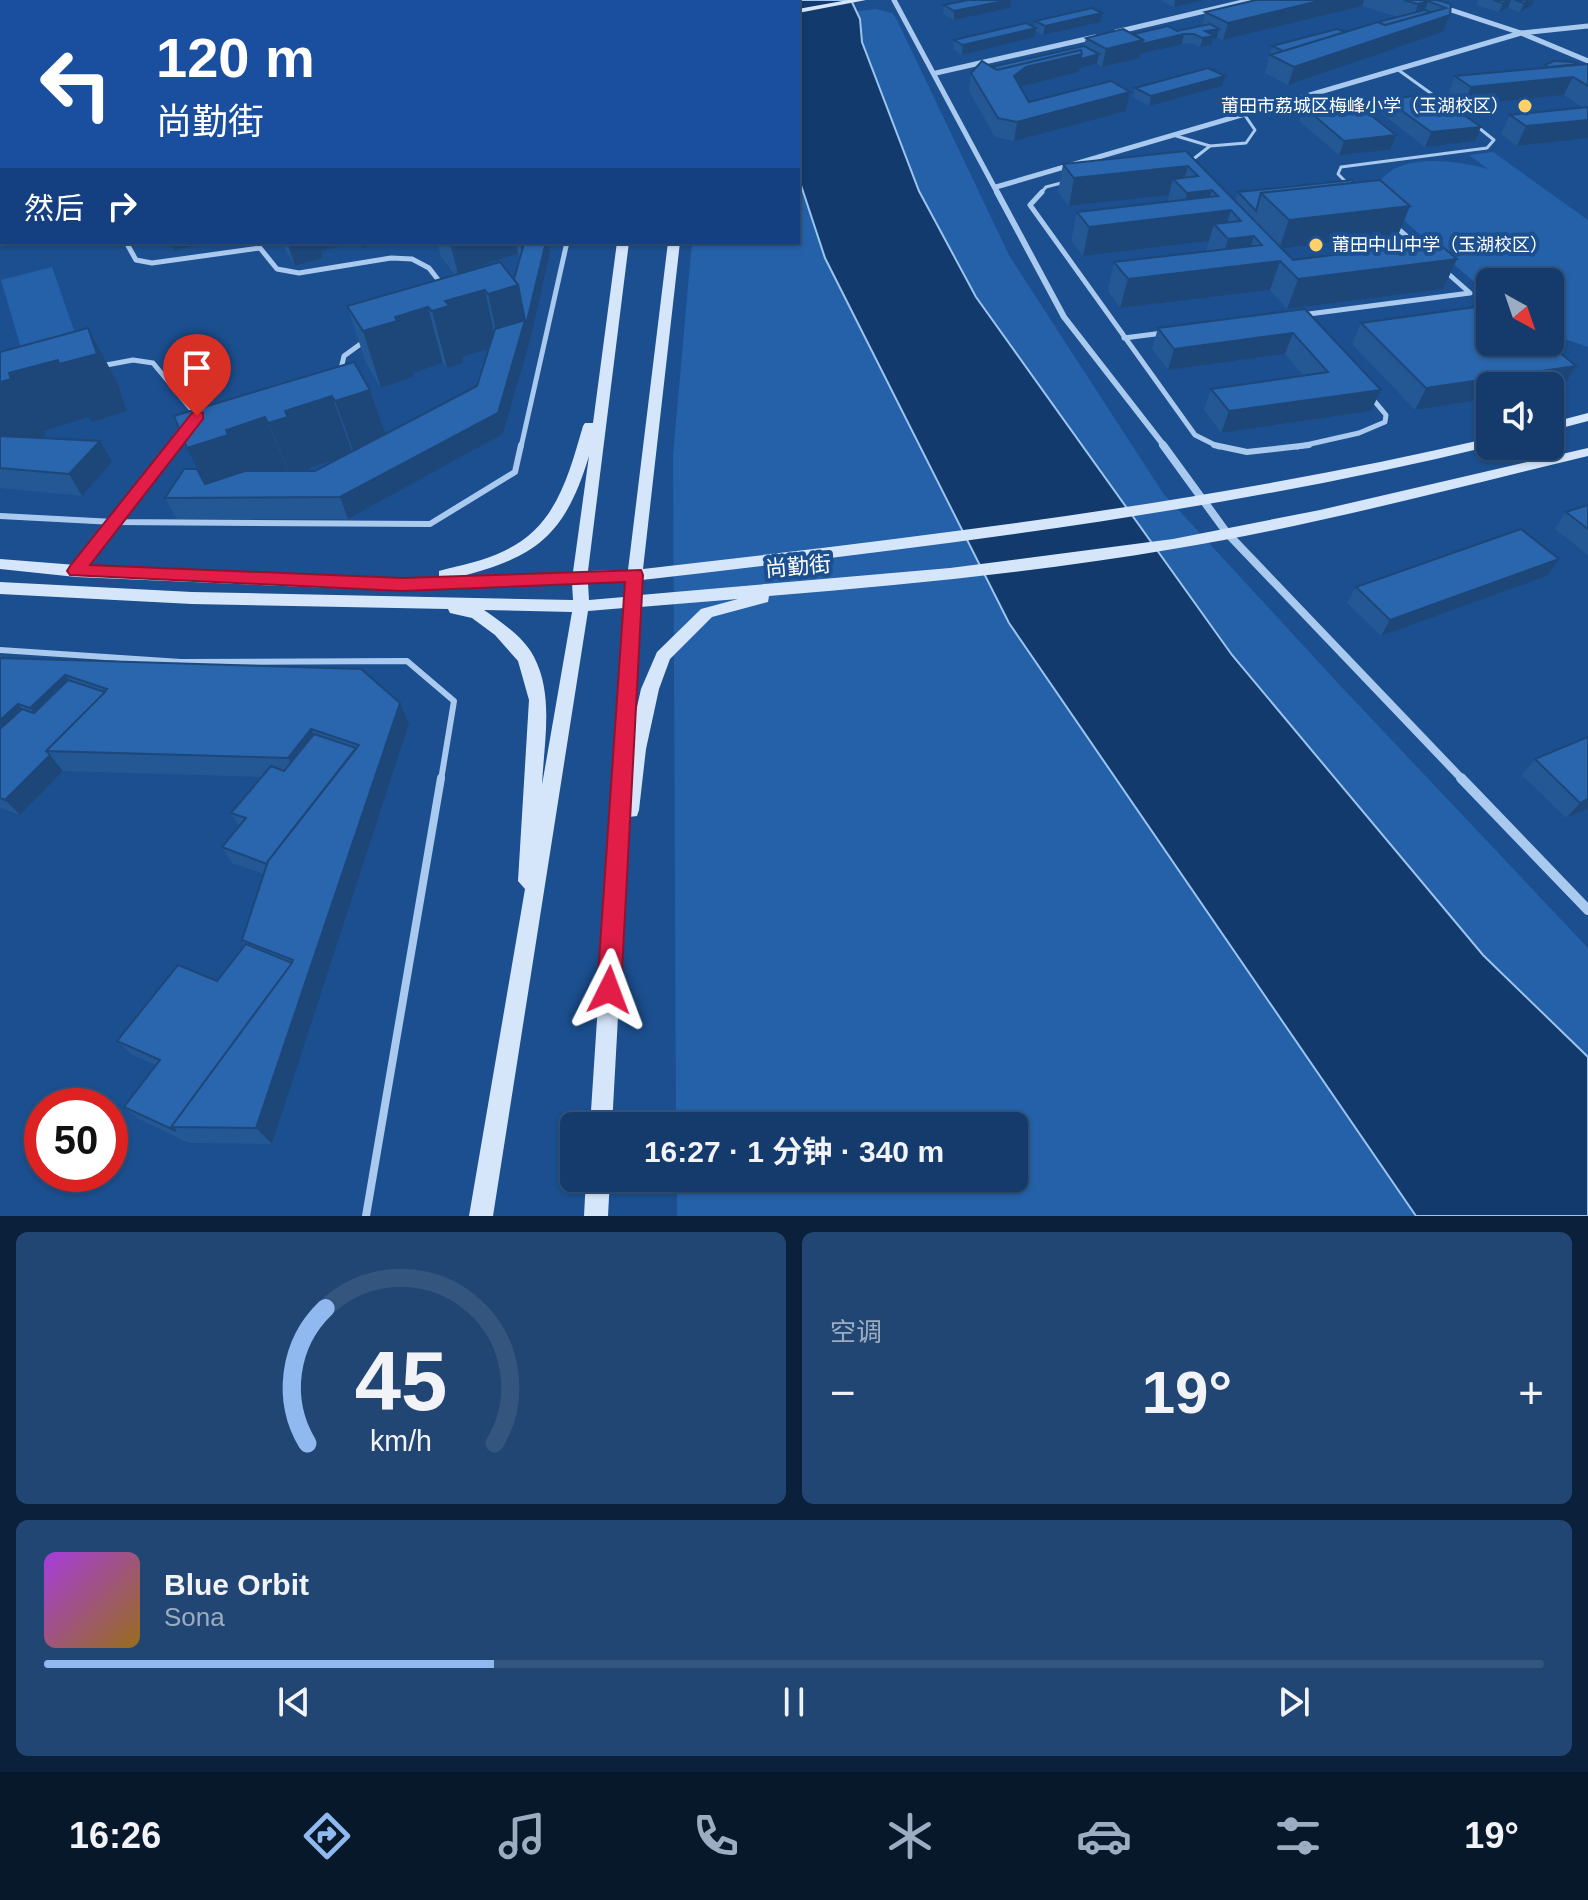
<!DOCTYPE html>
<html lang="zh">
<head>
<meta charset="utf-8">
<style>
  :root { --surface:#143b6b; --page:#214673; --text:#f1f3f6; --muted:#9dadc1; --line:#33557e; --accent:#90b9f0 }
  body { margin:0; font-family:Arial,"Noto Sans SC",sans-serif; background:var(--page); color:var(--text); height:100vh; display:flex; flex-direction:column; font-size:30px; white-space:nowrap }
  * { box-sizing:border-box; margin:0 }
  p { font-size:26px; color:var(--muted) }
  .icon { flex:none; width:44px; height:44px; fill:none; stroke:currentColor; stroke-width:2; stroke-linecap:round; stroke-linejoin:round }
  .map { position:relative; height:1216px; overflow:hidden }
  .panel { display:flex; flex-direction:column; gap:16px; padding:16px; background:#0b203b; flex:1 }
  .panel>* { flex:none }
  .banner { position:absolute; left:0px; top:0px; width:800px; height:244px; box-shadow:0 2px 6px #0004,0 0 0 2px var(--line); background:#1a4fa0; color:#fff; overflow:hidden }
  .needle { width:52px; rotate:140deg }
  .tools { position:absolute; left:1476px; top:268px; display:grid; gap:16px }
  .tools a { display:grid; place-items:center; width:88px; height:88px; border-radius:12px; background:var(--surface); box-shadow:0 2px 6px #0004,0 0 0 2px var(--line); font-size:40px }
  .speed { position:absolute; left:24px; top:1088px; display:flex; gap:16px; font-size:40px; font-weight:700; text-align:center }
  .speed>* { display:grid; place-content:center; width:104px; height:104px; border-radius:50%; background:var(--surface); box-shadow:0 2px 6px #0004,0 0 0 2px var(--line); line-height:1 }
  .speed .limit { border:12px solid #d22; background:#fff; color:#111 }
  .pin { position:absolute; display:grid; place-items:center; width:68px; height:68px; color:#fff; margin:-82px -34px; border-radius:50% 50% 50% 0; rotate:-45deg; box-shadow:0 0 8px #0007 }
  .pin .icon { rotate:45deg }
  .me { position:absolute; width:88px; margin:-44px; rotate:3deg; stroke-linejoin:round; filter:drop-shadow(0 0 6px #0008) }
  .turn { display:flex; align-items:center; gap:28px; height:168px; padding:0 24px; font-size:36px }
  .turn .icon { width:104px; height:104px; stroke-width:2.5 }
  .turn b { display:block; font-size:56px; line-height:68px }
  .then { display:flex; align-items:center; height:76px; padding:0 24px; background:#0003; gap:16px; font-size:30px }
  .big { font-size:60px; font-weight:700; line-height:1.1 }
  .panel .card { flex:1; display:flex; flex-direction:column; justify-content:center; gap:12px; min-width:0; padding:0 28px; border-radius:12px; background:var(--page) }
  .panel .dial { align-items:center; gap:0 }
  .dial svg { height:208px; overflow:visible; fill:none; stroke:var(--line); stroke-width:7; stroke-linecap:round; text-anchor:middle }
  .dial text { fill:var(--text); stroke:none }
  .song { display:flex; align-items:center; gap:24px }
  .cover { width:96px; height:96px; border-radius:12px; background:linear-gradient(135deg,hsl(280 70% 55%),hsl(40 70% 35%)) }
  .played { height:8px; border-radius:4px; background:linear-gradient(90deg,var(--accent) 30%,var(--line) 30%) }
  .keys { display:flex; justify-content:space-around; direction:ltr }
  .heat { display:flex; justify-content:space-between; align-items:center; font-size:44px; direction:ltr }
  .panel .tiles { flex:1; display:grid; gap:16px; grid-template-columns:1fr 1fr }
  .card:last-child { grid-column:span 2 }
  .trip { position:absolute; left:560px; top:1112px; width:468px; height:80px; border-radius:12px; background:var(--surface); box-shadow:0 2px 6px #0004,0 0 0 2px var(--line); font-weight:700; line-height:80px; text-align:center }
  .tab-bar { display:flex; height:128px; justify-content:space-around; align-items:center; background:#08182b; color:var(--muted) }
  .tab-bar .icon { width:56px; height:56px }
  .tab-bar .current { color:var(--accent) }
  .tab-bar b { font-size:36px; color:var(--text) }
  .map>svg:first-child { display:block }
</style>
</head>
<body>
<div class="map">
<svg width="1588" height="1216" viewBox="0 0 1588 1216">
  <rect width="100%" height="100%" fill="#1b4f8f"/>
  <g fill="#2461a8">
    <polygon points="145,0 676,0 652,2"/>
    <polygon points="875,9 892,13 897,20 1010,257 1163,493 1335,680 1588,948 1588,1216 677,1216 677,1178 1014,1178 1014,1126 676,1126 673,455 692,242 798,242 798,19"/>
    <path d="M 1493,152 L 1588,220 L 1588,347 L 1550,334 L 1550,282 L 1490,282 L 1490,296 L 1391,209 L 1380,181 C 1402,152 1458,161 1488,169 L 1469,155 Z"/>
    <polygon points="52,267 77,339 23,355 1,280"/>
  </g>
  <polygon fill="#123a6d" stroke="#9cc4f0" stroke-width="2" points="732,0 851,0 860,19 862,42 919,191 976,297 1232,655 1483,955 1588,1057 1588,1216 1416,1216 1009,623 825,258 798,176 798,2"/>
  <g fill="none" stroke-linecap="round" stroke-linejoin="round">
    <g stroke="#a9c9ee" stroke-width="3">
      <polyline points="1397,69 1436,97"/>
      <polyline points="1173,135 1210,146 1246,143 1255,130 1244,114"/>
      <polyline points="1187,164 1210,146"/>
      <polyline points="1349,185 1338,174 1341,167 1487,148 1494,140 1474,124"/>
      <polyline points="1040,194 1046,187 1065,182"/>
    </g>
    <g stroke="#a9c9ee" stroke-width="5">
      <polyline points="1042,192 1030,205 1195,435 1219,447"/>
      <polyline points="1396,227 1421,249"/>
      <polyline points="24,242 48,242"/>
      <polyline points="126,242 136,260 152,263 260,248 277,269 299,273 391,258 412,259 429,268 443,286"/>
      <polyline points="1301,315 1470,293 1444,270"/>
      <polyline points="1124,338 1163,333"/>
      <polyline points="101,366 133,360 153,363 196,415"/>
      <polyline points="340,373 344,356 366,340"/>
      <polyline points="173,447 185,432"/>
      <polyline points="521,447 567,242"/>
      <polyline points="1297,447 1359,433 1385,422 1386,415 1371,397"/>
    </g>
    <g stroke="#a9c9ee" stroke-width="6">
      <polyline points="1214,445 1247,452 1309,445"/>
      <polyline points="0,516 114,522 430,524 515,472 521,445"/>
      <polyline points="76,571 175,445"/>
      <polyline points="0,650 181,662 407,661 454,701 441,780"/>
    </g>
    <polyline stroke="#a9c9ee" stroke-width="8" points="366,1216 441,778"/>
    <g stroke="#a9c9ee" stroke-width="5">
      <polyline points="894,0 998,194"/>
      <polyline points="1442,7 1521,33 1588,61"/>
      <polyline points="1116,32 1251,0"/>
      <polyline points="936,73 1095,37"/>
      <polyline points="996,187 1521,33 1588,26"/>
    </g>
    <polyline stroke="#a9c9ee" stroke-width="6" points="997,192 1064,317 1165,447"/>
    <polyline stroke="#a9c9ee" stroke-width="8" points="1163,445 1227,533 1463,780"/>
    <polyline stroke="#a9c9ee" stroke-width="10" points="1461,778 1588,910"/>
    <g fill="#d6e6fa" fill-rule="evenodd">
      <polygon points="34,0 57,0 59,2 36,2"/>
      <polygon points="848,0 866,0 798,13 798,9"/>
      <rect x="0" y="6" width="2" height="4"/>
      <path d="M 617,242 L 629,242 L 588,571 L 628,570 L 668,242 L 680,242 L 643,569 C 928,536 1211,503 1490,438 L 1491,446 C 1212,514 927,547 642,580 L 640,595 L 950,568 L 1173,539 L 1320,510 L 1588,448 L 1588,456 C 1450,489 1313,526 1173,549 C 1039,572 904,585 769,596 L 768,602 L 712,617 L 670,659 L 659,689 L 646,749 L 639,810 L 637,816 L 629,817 L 612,1126 L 590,1126 L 624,608 L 588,611 L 493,1216 L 469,1216 L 525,889 L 518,881 L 529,700 L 518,661 L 495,635 L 472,618 L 450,613 L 448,609 L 192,604 L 0,594 L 0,582 L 192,592 L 573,600 L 572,583 L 402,591 L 76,577 L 0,569 L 0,559 L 76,565 L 402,579 L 439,578 L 439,571 C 461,565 484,561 504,551 C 556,527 568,477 583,426 L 585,423 L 593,423 ZM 589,456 L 573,572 L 459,577 C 537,557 565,535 589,456 ZM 626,581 L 624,597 L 589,600 L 588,583 ZM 738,599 L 701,609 L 657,652 L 641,689 L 633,725 L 640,607 ZM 484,610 L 572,612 L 542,785 C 544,743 554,695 534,657 C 524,637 501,622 484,610 Z"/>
      <polygon points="1588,413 1588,421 1550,431 1550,423"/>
      <polygon points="586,1178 610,1178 608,1216 584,1216"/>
    </g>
  </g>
  <g fill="#245895" fill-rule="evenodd">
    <polygon points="1011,0 1010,8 954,20 943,14 944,5"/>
    <polygon points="1163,0 1205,0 1174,7 1163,2"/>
    <polygon points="1256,0 1437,0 1450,15 1443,32 1288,85 1265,73 1272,46 1345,32 1398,17 1362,6 1223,40 1217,37 1213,38 1211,45 1200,47 1192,43 1182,44 1140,54 1140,58 1102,67 1097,64 1080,68 1079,72 1024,86 1021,88 1029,102 1130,92 1126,111 1014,141 995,137 969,91 971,73 1084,46 1086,38 1177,31 1202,26 1205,12"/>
    <polygon points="1478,0 1534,0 1532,6 1520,12 1508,8 1499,12 1476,5"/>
    <polygon points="1035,21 1101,22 1043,35 1036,31 1035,37 962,55 953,49 954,40 1034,27"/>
    <polygon points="1588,64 1588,138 1517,146 1501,134 1510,115 1583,108 1564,95 1463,105 1448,94 1455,76 1544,68 1545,65"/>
    <polygon points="2,71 2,142 0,142 0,72"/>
    <polygon points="1222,86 1149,106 1133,97 1135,88"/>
    <polygon points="1386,99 1475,141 1425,147 1381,113"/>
    <polygon points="1304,107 1390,150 1339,155 1299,121"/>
    <polygon points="1186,151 1235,201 1238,192 1355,183 1410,206 1398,235 1282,249 1293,260 1457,259 1443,289 1287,309 1270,290 1120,308 1108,291 1114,262 1206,251 1209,241 1083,256 1071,241 1077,212 1167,202 1169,195 1069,206 1058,192 1063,164"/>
    <polygon points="281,242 356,242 321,251 323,258 295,266"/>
    <path d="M 414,242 L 548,242 L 550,253 L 530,341 L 503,434 L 348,519 L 177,519 L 165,498 L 197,469 L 174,416 L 370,390 L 385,434 L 477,386 L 489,348 L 462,357 L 463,363 L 447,368 L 443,363 L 413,373 L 414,377 L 381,388 L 366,363 L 347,306 L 455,275 L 441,257 L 438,244 ZM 518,254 L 520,256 L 514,279 L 485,266 L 484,264 ZM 338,459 L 315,471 L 310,471 L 309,468 Z"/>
    <polygon points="1305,309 1371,411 1221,433 1204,410 1211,389 1304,376 1285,354 1168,370 1152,349 1158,328"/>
    <polygon points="1361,323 1576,366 1563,388 1550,390 1550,386 1415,410 1352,344"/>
    <polygon points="88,328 118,384 127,411 92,422 89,417 44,431 46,436 42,438 112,462 82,496 0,488 0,352"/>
    <polygon points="1588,505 1588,555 1555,529 1566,512"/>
    <polygon points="1559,559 1547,576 1381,636 1347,603 1356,587"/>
    <polygon points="0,658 409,724 272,1144 189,1143 139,1119 124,1107 156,1065 131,1054 117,1041 217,981 246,944 242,940 264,874 232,863 222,847 239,826 231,813 261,777 63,771 20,815 0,808"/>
    <polygon points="1535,759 1588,809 1566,818 1522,775"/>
  </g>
  <g fill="#1d4779">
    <polygon points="1011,0 1010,8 954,20 954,11"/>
    <polygon points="1175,0 1205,0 1174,7"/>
    <polygon points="1323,0 1364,0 1362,6 1223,40 1228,23"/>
    <polygon points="1509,0 1511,0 1508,8 1499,12 1503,3"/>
    <polygon points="1530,0 1534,0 1532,6 1520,12 1524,3"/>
    <polygon points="1428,1 1422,19 1412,21 1418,4"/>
    <polygon points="1102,13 1101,22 1043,35 1045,26"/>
    <polygon points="1450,15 1443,32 1288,85 1294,67"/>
    <polygon points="1036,28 1035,37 962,55 963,45"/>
    <polygon points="1219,29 1217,38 1213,38 1211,45 1200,47 1205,31"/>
    <polygon points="1184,34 1182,44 1140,54 1140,58 1102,67 1106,49 1143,40"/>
    <polygon points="1082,54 1099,54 1097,64 1080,68 1079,72 1024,86 1011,94 994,89 1026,67"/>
    <polygon points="1225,76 1222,86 1149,106 1151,96"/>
    <polygon points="1573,77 1564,95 1463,105 1471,87"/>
    <polygon points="1130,92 1126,111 1014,141 1017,122"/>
    <polygon points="1588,120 1588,138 1517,146 1526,126"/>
    <polygon points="1481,127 1475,141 1425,147 1431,132"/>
    <polygon points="1396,135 1390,150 1339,155 1344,141"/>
    <polygon points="1188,166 1182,188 1173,179 1169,195 1069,206 1074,178"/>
    <polygon points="0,177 2,177 2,208 0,204"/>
    <polygon points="1212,190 1205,213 1231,210 1224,235 1214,224 1209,241 1083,256 1089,227 1180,216 1187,193"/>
    <polygon points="1410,206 1398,235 1279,249 1289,220"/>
    <polygon points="1254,236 1245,265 1280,261 1270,290 1120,308 1128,279 1219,268 1228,239"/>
    <polygon points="170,242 202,242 203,244 174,251"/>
    <polygon points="287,242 356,242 321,251 323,258 295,266"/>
    <polygon points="361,242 384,242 363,248"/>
    <polygon points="450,242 516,242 518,254 484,264 486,271 459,279"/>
    <polygon points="520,242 548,242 550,253 530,341 503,434 348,519 340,497 498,413 500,350 488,294 518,285 524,260"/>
    <polygon points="1457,259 1443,289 1287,309 1298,279"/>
    <polygon points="485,290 497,346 462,357 463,363 447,368 432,311 445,301"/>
    <polygon points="428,307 443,363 413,373 414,377 381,388 363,331 395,317"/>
    <polygon points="88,328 118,384 127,411 92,422 89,417 44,431 46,436 26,442 0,444 0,382 9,373"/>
    <polygon points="1293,333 1285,354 1168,370 1174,349"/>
    <polygon points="1576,366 1563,388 1550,390 1550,386 1490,386 1490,398 1415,410 1426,388"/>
    <polygon points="370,390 390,447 356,459 335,401"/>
    <polygon points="1381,390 1371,411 1221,433 1229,411"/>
    <polygon points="332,396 353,454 309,468 312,474 293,481 268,423 285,411"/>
    <polygon points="265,417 290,475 211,497 187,448 226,430"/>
    <polygon points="100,441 112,462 82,496 69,474"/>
    <polygon points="1559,559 1547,576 1381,636 1390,620"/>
    <polygon points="65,675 80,696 47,729 30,708"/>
    <polygon points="400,703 409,724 272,1144 256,1128"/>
    <polygon points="18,704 35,725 0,758 0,720"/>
    <polygon points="311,729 322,750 299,779 288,758"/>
    <polygon points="50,755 63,771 20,815 5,800"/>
    <polygon points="1588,799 1588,809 1566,818 1580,803"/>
  </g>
  <g fill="#2a66ad" stroke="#1d4779" stroke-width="2">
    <polygon points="968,0 1009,0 954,11 944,5"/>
    <polygon points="1256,0 1323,0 1228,23 1205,12"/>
    <polygon points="1404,0 1437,0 1451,4 1450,15 1294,67 1270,55 1378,22 1385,25 1446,8 1428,1 1418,4"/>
    <polygon points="1493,0 1509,0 1503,3"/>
    <polygon points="1515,0 1530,0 1524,3"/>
    <polygon points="1092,8 1102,13 1045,26 1035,21"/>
    <polygon points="1425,10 1431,12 1385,25 1378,22"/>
    <polygon points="1026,23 1036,28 963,45 954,40"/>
    <polygon points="1210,24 1219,29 1205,31 1214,36 1202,38 1194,34 1184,34 1142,44 1143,40 1134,34 1168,26 1177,31"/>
    <polygon points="1123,29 1143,40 1106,49 1086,38"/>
    <polygon points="1337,29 1345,32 1283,51 1272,46"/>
    <polygon points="1084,46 1099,54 1081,59 1081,50 997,70 992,67"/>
    <polygon points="1081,50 1082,54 1026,67 1014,76 1029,102 1111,81 1130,92 1017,122 998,118 971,73 982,61 997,70"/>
    <polygon points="1554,61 1574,62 1579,64 1548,67 1545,65"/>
    <polygon points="1588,64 1588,86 1573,77 1471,87 1455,76"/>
    <polygon points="1208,68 1225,76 1151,96 1135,88"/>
    <polygon points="2,71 2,125 0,125 0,72"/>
    <polygon points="1434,94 1481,127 1431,132 1386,99"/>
    <polygon points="1354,102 1396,135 1344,141 1304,107"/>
    <polygon points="1588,107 1588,120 1526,126 1510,115"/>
    <polygon points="1186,151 1293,260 1437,242 1457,259 1298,279 1280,261 1128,279 1114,262 1262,245 1254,236 1228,239 1214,224 1241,221 1231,210 1089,227 1077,212 1218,196 1212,190 1187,193 1173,179 1198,176 1188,166 1074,178 1063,164"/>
    <rect x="0" y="156" width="2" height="21"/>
    <polygon points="1352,180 1355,183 1261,193 1256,211 1238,192"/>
    <polygon points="1380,180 1410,206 1289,220 1261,193"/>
    <polygon points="531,242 546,242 526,325 518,285 514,279 524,244"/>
    <polygon points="500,262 518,285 488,294 485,290 445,301 449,306 432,311 428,307 395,317 397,321 363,331 347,306"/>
    <polygon points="1490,305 1490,342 1547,342 1576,366 1426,388 1361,323"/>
    <polygon points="1305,309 1381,390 1229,411 1211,389 1328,372 1293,333 1174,349 1158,328"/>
    <polygon points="525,320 498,413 340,497 165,498 184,469 197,469 205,484 245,471 315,471 477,386 495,329"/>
    <polygon points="88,328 97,354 59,364 58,360 9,373 11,379 0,382 0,352"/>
    <polygon points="354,362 370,390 335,401 332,396 285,411 288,417 268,423 265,417 226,430 228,435 187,448 174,416"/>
    <polygon points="0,436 100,441 69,474 0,468"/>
    <polygon points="1588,505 1588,529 1566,512"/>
    <polygon points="1521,529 1559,559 1390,620 1356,587"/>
    <polygon points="0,658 361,669 400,703 256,1128 171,1127 293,960 242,940 268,861 359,745 311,729 288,758 46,751 107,689 65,675 30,708 18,704 0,720"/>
    <polygon points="68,680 105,692 46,751 50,755 5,800 0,798 0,729 22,709 34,713"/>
    <polygon points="314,734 356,748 268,861 267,864 222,847 246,818 231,813 271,766 284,771"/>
    <polygon points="1588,737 1588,799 1580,803 1535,759"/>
    <polygon points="246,944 292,963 171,1127 176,1131 124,1107 160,1060 117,1041 178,965 217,981"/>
  </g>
  <polygon fill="#e11d48" stroke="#92132f" stroke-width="2" points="197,411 203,413 203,419 90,565 402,578 641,570 643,575 621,990 618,998 609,1001 601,998 597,990 625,582 402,591 70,575 67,571 70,566 192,413"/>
  <g fill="#ffd166" stroke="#1b4f8f" stroke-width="3">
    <circle cx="1525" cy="106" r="8"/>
    <circle cx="1316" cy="245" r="8"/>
  </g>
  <g text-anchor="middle" stroke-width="8" stroke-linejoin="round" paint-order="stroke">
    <g font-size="18" fill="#fff" stroke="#1b4f8f" text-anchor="end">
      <text x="1509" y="112">莆田市荔城区梅峰小学（玉湖校区）</text>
      <text x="1332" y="251" text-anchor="start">莆田中山中学（玉湖校区）</text>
    </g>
    <g font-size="22" fill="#fff" stroke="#1b4f8f">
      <text transform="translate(798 566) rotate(-5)" y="8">尚勤街</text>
    </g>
  </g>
</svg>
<div class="tools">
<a><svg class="needle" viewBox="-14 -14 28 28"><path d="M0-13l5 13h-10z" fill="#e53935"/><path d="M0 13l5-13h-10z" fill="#9dadc1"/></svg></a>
<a><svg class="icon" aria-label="sound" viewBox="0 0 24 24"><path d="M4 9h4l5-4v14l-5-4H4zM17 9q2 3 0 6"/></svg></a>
</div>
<div class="speed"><div class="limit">50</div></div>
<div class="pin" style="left:197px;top:416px;background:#d93025"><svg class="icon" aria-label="arrive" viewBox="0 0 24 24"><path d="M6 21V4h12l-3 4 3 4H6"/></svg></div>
<svg class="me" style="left:609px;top:990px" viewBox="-20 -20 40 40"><path d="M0-17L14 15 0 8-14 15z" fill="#e11d48" stroke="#fff" stroke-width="4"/></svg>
<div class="trip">16:27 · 1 分钟 · 340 m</div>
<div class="banner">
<div class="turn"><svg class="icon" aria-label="left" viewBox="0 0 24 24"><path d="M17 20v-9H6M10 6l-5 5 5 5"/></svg><div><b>120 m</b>尚勤街</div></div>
<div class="then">然后<svg class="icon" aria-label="right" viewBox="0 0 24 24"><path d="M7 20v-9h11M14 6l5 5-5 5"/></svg></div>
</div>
</div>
<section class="panel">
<div class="tiles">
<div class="card dial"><svg viewBox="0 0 100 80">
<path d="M14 69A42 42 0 1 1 86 69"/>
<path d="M14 69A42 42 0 0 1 21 17" stroke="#90b9f0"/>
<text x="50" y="56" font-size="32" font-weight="700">45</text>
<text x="50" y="72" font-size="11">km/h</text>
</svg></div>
<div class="card"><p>空调</p>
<div class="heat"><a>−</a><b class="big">19°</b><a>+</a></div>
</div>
<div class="card">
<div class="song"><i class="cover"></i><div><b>Blue Orbit</b><p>Sona</p></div></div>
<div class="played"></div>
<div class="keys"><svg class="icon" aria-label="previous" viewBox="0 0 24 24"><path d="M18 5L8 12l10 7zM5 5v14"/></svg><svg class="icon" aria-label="pause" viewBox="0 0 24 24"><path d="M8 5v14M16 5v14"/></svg><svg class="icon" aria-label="next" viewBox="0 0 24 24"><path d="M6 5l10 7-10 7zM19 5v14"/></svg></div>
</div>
</div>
</section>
<nav class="tab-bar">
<b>16:26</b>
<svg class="icon current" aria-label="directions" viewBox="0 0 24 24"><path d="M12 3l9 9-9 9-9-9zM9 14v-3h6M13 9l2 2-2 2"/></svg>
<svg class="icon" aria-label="music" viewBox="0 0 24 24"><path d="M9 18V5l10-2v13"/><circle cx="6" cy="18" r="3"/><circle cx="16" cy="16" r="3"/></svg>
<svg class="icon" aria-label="phone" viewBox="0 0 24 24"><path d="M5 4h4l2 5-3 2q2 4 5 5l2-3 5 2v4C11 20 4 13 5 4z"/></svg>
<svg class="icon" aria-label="climate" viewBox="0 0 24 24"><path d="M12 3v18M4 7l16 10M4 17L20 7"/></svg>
<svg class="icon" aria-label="car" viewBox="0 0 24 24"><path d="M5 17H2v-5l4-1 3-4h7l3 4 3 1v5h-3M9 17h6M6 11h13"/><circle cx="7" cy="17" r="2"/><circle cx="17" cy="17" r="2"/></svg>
<svg class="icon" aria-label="filters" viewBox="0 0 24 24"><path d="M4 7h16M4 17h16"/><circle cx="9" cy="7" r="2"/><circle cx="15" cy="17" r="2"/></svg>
<b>19°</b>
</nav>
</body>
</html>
